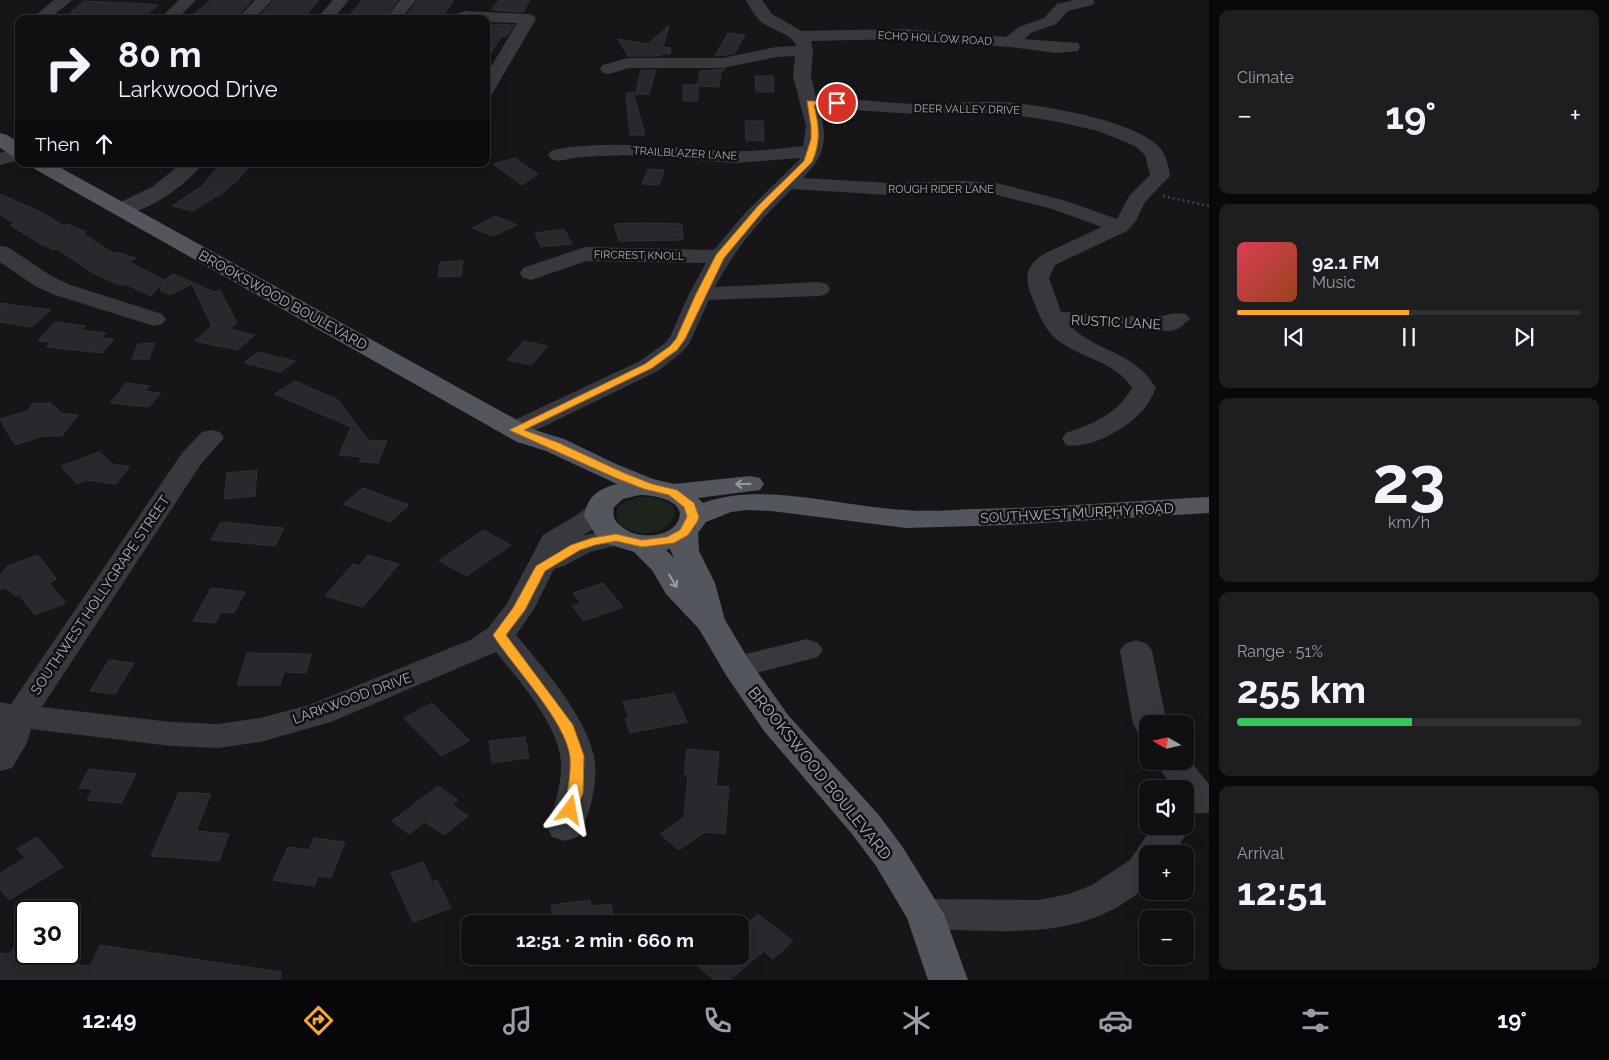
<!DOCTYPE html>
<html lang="en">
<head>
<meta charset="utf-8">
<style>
  :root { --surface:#101013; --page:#1e1e21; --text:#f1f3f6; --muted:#9c9da0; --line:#303033; --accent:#ffa728 }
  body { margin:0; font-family:Raleway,sans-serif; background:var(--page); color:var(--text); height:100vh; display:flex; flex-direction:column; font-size:19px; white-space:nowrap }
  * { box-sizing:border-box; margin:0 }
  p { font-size:16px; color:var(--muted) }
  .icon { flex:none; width:28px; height:28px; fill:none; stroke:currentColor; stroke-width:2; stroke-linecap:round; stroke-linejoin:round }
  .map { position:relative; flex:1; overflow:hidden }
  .panel { display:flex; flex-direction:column; gap:10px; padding:10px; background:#09090a; width:400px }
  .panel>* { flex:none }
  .hud { position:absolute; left:15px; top:15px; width:475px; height:152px; border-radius:10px; box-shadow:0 5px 20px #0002,0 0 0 1px var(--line); background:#101013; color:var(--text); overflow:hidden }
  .needle { width:32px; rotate:279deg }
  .buttons { position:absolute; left:1139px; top:715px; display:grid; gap:10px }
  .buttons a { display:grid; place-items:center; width:55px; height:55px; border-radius:10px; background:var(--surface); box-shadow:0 5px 20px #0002,0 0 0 1px var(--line); font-size:25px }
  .speed { position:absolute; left:15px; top:900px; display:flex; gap:10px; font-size:25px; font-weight:700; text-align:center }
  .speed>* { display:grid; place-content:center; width:65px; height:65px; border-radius:50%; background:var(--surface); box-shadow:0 5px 20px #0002,0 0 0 1px var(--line); line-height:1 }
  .speed .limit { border:2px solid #111; border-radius:8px; background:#fff; color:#111 }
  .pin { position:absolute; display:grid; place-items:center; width:42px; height:42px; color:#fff; margin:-21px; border:2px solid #fff; border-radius:50%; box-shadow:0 1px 5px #0007 }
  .me { position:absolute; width:55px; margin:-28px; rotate:13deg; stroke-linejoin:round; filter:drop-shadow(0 0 4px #0008) }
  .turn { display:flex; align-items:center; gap:18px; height:105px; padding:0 20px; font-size:22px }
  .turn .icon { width:65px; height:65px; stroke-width:2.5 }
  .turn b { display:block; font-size:35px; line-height:42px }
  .then { display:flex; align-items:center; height:48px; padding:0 20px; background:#0003; gap:10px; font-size:19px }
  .big { font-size:38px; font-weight:700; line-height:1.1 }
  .panel .widget { flex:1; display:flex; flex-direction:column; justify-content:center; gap:8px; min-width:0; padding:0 18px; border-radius:10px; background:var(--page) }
  .panel .dial { align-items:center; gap:0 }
  .dial b { font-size:65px; line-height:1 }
  .song { display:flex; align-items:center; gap:15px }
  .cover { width:60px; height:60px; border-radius:8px; background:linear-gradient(135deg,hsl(350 70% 55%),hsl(20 70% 35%)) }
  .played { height:5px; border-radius:2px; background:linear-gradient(90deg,var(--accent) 50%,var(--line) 50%) }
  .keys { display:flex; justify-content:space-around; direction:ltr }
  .heat { display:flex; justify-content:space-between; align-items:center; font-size:28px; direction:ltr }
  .charge { height:8px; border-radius:4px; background:linear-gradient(90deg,#34c759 51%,var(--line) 0) }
  .trip { position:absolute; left:461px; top:915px; width:288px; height:50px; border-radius:10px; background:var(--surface); box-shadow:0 5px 20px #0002,0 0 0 1px var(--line); font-weight:700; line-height:50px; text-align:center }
  .menu { display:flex; height:80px; justify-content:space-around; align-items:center; background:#060608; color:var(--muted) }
  .menu .icon { width:35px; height:35px }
  .menu .selected { color:var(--accent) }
  .menu b { font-size:22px; color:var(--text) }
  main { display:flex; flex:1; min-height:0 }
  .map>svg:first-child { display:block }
</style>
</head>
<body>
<main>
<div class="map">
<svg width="1209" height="980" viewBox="0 0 1209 980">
  <rect width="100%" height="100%" fill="#161619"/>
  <path fill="#1c241c" d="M 641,497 C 708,498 659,556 619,523 L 616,512 C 621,501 630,499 641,497 Z"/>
  <g fill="#29292d" stroke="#303035">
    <polygon points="211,0 252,0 235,19 190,17"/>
    <polygon points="274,0 319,0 305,17 298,19 257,19"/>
    <polygon points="362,0 398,0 383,19 346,19"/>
    <polygon points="418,0 452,0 451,2 453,2 441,19 404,19"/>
    <polygon points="499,0 530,0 523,12 491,10"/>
    <polygon points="84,1 150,4 158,5 141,19 70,19 74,16 66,16"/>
    <polygon points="486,24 514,25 506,37 502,36 486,61"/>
    <polygon points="669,25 663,47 671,48 670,54 661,54 660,56 628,56 618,39 648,44"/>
    <polygon points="728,33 745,35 734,54 715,56"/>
    <polygon points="726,69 721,72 719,87 698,86 698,101 683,101 683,85 697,85 700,71"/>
    <polygon points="641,70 656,70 649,94 635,95"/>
    <polygon points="755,76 773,76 774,92 756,92"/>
    <polygon points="633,92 645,135 630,135 626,94"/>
    <polygon points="745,121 763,121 764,141 746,140"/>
    <polygon points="515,158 538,174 522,185 493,164"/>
    <polygon points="220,164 251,164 238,180 219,196 216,196 194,211 172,206 202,186"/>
    <polygon points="648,169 664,170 659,185 642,184"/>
    <polygon points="0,194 41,212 64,226 68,224 86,232 82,233 115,254 117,252 136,258 129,262 164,280 151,296 125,284 121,286 93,273 56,248 54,250 39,243 10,225 15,224 0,215"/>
    <polygon points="495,216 517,225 493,236 472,228"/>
    <polygon points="641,223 682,224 683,240 619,241 614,224"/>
    <polygon points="564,229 572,244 541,247 535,233"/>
    <polygon points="463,261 461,276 438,277 440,262"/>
    <polygon points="174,274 214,292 220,290 237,323 229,329 255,335 237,350 195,341 212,326 192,284 170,295 160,290 165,279"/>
    <polygon points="0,303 51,310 31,327 0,322"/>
    <polygon points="55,322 86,326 81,330 106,333 101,338 114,339 102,353 46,347 51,342 38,341"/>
    <polygon points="524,341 548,346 531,365 507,360"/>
    <polygon points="155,343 149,359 132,359 138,344"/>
    <polygon points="258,352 295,361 281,372 244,363"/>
    <polygon points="295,381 338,400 368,440 387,441 378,463 359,462 361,457 339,455 351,427 274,394"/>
    <polygon points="126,383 149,386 145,391 161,393 149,407 110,403"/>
    <polygon points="50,402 61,413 78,415 62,436 43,436 15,445 0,419 27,411 33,403 43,404"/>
    <polygon points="99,452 114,465 130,466 116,484 87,480 77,484 61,466"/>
    <polygon points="257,470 255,496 224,499 227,473"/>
    <polygon points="363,488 409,505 390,522 343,504"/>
    <polygon points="221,522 284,528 275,546 211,540"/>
    <polygon points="483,530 511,545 467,576 439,561"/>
    <polygon points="38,555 56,579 49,583 66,603 35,615 19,595 15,596 6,588 0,590 0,576 7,566"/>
    <polygon points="368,555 399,564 363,607 325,596 353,564 359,566"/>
    <polygon points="603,583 623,607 584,621 572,606 581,603 573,593"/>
    <polygon points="211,588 245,592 234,613 221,612 215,623 193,621"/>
    <polygon points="247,653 311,654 306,673 284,672 280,685 237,685"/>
    <polygon points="109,660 134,663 115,694 90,691"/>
    <polygon points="674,693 687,722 630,733 625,719 629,718 623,702"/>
    <polygon points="432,703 470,741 441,756 404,718"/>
    <polygon points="525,737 529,758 492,763 489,741"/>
    <polygon points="687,749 719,752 716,786 729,787 725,834 705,832 679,850 660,834 684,817 688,775 684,774"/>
    <polygon points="89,769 136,774 121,803 87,800 93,789 79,788"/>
    <polygon points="438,786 458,800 452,805 468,816 444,835 425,822 409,834 392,821"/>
    <polygon points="179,792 211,794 196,831 229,834 219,861 151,856"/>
    <polygon points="37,837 63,867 9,900 0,889 0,873 25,858 17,849"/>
    <polygon points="314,838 345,842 331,878 318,876 314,886 273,880 288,847 309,850"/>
    <polygon points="423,862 432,882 437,880 451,908 413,922 391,873"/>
    <polygon points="590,900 591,906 611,904 615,924 554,924 551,905"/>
    <polygon points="758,914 793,941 773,959 764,951 730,980 714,980 686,956 740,956 740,929"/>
    <polygon points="26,926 26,954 46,954 42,960 90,966 100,945 281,972 280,980 0,980 0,953 10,954"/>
  </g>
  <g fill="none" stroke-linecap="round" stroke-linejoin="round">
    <polyline stroke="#3d4045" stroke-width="2.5" stroke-dasharray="2 3" stroke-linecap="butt" points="1163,196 1209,206"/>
    <g fill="#37393e" fill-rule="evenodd">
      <polygon points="54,0 72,0 49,19 31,19"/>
      <polygon points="179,0 196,0 177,19 159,19"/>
      <polygon points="255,0 272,0 254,19 237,19"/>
      <polygon points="333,0 349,0 333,19 316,19"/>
      <polygon points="400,0 416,0 401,19 385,19"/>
      <path d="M 746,0 L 762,0 L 772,14 L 802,31 L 902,29 L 1006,37 L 1019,27 L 1044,18 L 1057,4 L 1074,0 L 1093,0 L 1095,2 L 1092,5 L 1068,11 L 1056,24 L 1031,33 L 1024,39 L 1078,43 L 1080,47 L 1078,51 L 1056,53 L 1010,47 L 902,39 L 811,41 L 813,51 L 811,76 L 816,97 C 850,98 884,103 918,104 C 946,104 974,101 1002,102 C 1038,104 1136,120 1160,148 C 1166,156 1169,166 1170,176 L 1145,202 L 1136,221 L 1127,231 L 1055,265 L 1049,278 L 1061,312 C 1091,313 1122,317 1152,317 C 1164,317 1174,311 1186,314 L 1190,319 L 1178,329 L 1170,331 L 1070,326 C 1099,353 1134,351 1156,388 C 1152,397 1147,407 1139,414 C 1125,430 1087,450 1066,445 L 1062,439 L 1066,433 C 1093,424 1117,414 1132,388 C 1116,360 1075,358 1053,336 C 1042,325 1038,311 1032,297 C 1018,265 1038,256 1063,245 C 1076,239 1089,233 1102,227 L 1052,209 L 997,195 L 965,193 L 889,195 L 792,189 C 759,221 737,246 715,287 L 819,282 L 827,284 L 830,289 L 827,294 L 819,296 L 709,300 L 689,344 L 681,353 L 658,371 L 524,436 L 515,438 L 506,436 L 502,430 L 506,424 L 640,361 L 665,343 L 670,337 L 689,294 L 706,263 L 587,261 L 531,280 L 523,278 L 520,273 L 523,268 L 585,247 L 714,250 L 745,213 L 799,160 L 800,158 L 736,163 L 625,155 L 580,157 L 558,161 L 551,159 L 548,155 L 551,151 L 558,149 C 617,139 675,149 734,151 C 757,152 780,148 803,146 L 806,126 L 793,76 L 795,56 L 776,57 L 723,68 L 629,68 L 609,74 L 603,73 L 600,69 L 603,65 L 628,58 L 723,58 L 776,47 L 796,46 C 793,34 770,30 760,21 C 754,15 750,7 746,0 ZM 819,108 L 916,114 L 1004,113 L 1059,122 L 1098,131 L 1135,146 L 1145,155 L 1150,175 L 1129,196 L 1117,219 L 1066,201 L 997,183 L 965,181 L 889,183 L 803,178 C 826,155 828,138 819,108 Z"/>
      <polygon points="465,11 528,14 534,16 536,19 492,94 486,95 486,75 517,23 486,22 486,19 459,19 457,16 459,13"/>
      <polygon points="19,148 19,160 0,165 0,153"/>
      <path d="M 181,164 L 202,164 C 188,184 139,220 114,213 L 111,209 L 114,205 L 152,187 Z"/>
      <polygon points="0,246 8,247 51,276 71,285 162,314 166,319 162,324 154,326 55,295 35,286 0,262"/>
      <path d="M 211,430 L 220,432 L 224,438 L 201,464 L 42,707 L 171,722 L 218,724 L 260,718 L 309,705 L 470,640 L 488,628 L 506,605 L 543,535 L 577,515 L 588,506 L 598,504 L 608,506 L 612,512 L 597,527 L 582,536 L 616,528 L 626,531 L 630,537 L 626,543 L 590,552 L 564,566 L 554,569 L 534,609 L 516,635 C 542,666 585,715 594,756 C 599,781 590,815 578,837 L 565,841 L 552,837 L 547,827 C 554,807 562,785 561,763 C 559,725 519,681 496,652 L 331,722 L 260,742 L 218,748 L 171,746 L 31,729 L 27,743 L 12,768 L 0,771 L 0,702 L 11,704 L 182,453 L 202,432 Z"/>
      <polygon points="807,639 818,643 823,650 818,657 737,678 726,675 721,667 726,659"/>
      <polygon points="1136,640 1147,644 1152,651 1167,724 1148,724 1148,735 1138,732 1133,724 1120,651 1125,644"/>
      <path d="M 1185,755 L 1209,784 L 1209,812 C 1190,818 1185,804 1185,789 L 1174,789 L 1154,761 L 1185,761 Z"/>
      <path d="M 1186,816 L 1191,826 L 1174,854 L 1148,854 L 1148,886 C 1138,893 1129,900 1119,906 C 1062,940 989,930 925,929 L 912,925 L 906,914 L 912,903 L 925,899 L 1039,900 L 1069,894 L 1092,885 L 1130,860 L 1153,826 L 1185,826 Z"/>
    </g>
    <g fill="#53565d" fill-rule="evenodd">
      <polygon points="0,133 7,135 19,143 19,158 12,156 0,148"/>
      <path d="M 30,164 L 54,164 L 535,430 L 564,439 L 616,464 L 653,479 L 674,484 L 750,476 L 760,478 L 764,484 L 760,490 L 698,498 L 703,503 C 761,481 843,507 905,510 C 928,512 951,510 974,509 C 1052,508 1131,501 1209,497 L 1209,513 L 1008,525 L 906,528 L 771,511 L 747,510 L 731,512 L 706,522 L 698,533 L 699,551 L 715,583 L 725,620 L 749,660 L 788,715 L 878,814 L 902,846 L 944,914 L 968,980 L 928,980 L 907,918 L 876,866 L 852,834 L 764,731 L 726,675 L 699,629 L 666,594 L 652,570 L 634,552 L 608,544 L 595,534 L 584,516 C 588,496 598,489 617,484 L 546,451 L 517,442 L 33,168 ZM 640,495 C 652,495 688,500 678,521 C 670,538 638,539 625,529 C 615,522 612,519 614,507 L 623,499 ZM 670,549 L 674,558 L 666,550 Z"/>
    </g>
  </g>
  <defs><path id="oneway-shaft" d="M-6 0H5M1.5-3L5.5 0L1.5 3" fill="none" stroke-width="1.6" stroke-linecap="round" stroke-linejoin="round" transform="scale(1.25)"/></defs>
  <g stroke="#969ca7">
    <use href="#oneway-shaft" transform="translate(743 484) rotate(178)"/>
    <use href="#oneway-shaft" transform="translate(673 581) rotate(59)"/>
  </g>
  <path fill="#ffa728" stroke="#a66d1a" d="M 807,101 L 837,101 L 841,103 L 837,105 L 814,105 C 819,125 821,142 812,162 L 764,210 L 724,258 L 685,339 L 677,350 L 652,368 L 524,430 L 559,443 L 624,473 L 652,484 L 677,490 L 694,503 L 699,517 L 697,522 L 688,535 L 674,543 L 642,547 L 616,541 L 595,545 L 580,550 L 545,571 L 525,610 L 506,635 L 573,725 L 584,756 L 583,793 L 575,814 L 570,815 L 565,814 L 563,810 C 568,793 571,775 570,757 C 566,721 513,667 493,635 L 513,608 L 536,566 L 571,545 L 592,538 L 616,534 L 642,540 L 667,537 L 680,530 L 687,517 L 684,507 L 669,495 L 644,489 L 616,478 L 509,430 L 645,364 L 670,346 L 676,339 L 696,294 L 716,255 L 758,206 L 804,161 L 811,139 L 811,126 Z"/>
  <g text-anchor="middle" stroke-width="5" stroke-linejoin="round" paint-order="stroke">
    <g font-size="11" fill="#a7aeba" stroke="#111114">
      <text transform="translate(935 38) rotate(3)" y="4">ECHO HOLLOW ROAD</text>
      <text transform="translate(967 109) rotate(1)" y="4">DEER VALLEY DRIVE</text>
      <text transform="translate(685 153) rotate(3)" y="4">TRAILBLAZER LANE</text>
      <text x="941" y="193">ROUGH RIDER LANE</text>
      <text transform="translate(639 255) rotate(1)" y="4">FIRCREST KNOLL</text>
    </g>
    <g font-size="14" fill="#a7aeba" stroke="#111114">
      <text transform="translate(283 300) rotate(29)" y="5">BROOKSWOOD BOULEVARD</text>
      <text transform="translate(1116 322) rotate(3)" y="5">RUSTIC LANE</text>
      <text transform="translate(1077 513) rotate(-3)" y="5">SOUTHWEST MURPHY ROAD</text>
      <text transform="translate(100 595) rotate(-56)" y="5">SOUTHWEST HOLLYGRAPE STREET</text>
      <text transform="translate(352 698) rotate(-20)" y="5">LARKWOOD DRIVE</text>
    </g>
    <g font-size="16" fill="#a7aeba" stroke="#111114">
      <text transform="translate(820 773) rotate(51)" y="6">BROOKSWOOD BOULEVARD</text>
    </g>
  </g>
</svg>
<div class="buttons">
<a><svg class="needle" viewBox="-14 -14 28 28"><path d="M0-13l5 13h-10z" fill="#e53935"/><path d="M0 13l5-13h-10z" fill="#9c9da0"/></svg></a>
<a><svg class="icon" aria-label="sound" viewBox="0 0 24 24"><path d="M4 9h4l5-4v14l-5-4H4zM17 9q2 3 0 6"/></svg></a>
<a>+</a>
<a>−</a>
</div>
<div class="speed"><div class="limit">30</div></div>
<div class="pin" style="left:837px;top:103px;background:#d93025"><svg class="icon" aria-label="arrive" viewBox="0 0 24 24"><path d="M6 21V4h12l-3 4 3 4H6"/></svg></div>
<svg class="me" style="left:570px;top:810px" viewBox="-20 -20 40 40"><path d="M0-17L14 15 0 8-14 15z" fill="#ffa728" stroke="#fff" stroke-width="4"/></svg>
<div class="trip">12:51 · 2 min · 660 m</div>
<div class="hud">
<div class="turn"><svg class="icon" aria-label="right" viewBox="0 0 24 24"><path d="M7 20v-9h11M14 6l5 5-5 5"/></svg><div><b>80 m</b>Larkwood Drive</div></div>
<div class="then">Then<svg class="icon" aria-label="ahead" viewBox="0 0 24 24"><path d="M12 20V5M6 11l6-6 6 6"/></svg></div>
</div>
</div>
<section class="panel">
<div class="widget"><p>Climate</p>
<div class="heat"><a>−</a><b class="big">19°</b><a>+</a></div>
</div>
<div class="widget">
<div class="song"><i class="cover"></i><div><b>92.1 FM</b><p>Music</p></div></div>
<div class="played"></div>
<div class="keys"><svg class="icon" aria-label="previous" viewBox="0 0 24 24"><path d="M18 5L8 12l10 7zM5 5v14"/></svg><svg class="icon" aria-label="pause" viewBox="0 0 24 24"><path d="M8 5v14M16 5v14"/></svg><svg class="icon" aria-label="next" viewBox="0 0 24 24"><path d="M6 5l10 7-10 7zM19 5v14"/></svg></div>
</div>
<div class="widget dial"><b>23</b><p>km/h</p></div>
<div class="widget"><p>Range · 51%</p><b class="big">255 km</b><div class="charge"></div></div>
<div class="widget"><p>Arrival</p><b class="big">12:51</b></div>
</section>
</main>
<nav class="menu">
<b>12:49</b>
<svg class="icon selected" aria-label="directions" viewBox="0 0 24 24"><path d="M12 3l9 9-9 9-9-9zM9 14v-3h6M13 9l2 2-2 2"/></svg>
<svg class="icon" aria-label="music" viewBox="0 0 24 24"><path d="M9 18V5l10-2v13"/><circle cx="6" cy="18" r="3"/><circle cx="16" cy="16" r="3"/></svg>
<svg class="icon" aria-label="phone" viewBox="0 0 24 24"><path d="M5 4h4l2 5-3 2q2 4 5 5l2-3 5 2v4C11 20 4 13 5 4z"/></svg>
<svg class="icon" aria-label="climate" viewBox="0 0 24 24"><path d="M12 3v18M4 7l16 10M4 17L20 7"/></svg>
<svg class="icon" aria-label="car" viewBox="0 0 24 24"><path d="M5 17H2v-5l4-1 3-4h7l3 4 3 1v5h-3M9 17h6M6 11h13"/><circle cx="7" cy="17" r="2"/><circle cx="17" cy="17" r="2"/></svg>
<svg class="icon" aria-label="filters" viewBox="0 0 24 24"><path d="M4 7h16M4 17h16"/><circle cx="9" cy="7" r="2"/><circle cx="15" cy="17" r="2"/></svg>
<b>19°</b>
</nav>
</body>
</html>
